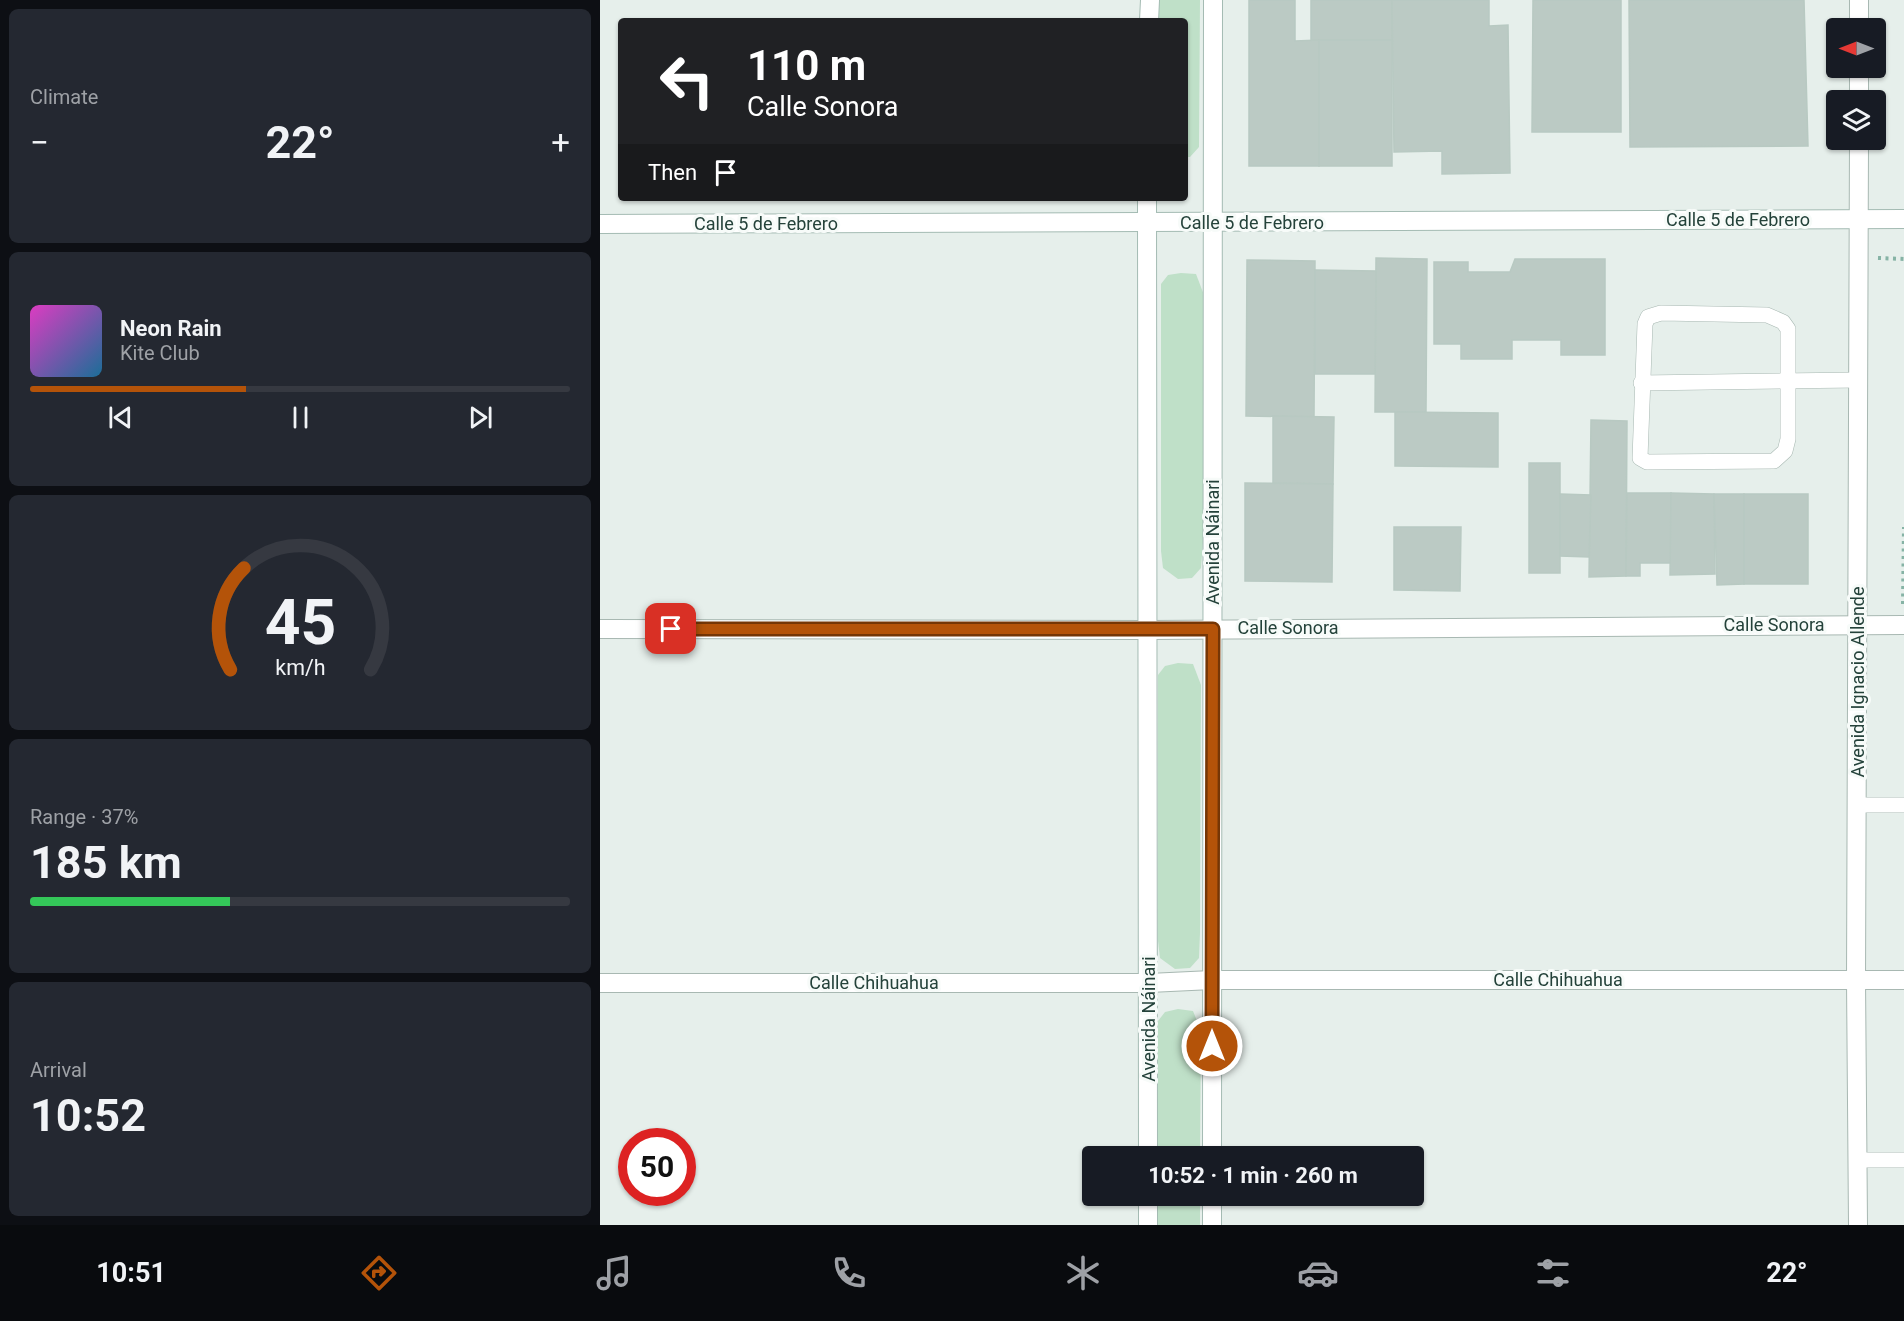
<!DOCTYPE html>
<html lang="en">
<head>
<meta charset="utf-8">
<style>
  :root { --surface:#171b24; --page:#242831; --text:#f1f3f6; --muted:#9ea1a6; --line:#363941; --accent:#b45309 }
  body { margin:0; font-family:Roboto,sans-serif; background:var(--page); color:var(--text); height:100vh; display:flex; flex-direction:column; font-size:22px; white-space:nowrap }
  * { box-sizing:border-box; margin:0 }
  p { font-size:20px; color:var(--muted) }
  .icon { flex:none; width:33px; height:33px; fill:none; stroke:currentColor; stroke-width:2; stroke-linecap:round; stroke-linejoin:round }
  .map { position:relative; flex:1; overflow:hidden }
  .drawer { display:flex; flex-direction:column; gap:9px; padding:9px; background:#0d0f14; width:600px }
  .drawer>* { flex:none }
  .banner { position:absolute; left:18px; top:18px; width:570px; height:183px; border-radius:6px; box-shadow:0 2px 4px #0004; background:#202124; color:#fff; overflow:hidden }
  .needle { width:39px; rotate:270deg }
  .controls { position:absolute; left:1226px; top:18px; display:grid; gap:12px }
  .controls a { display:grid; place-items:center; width:60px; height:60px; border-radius:6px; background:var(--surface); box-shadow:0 2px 4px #0004; font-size:30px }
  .speed { position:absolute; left:18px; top:1128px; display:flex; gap:12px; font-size:30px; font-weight:700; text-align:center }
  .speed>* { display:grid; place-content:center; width:78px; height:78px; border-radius:50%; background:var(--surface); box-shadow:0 2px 4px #0004; line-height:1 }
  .speed .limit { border:9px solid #d22; background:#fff; color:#111 }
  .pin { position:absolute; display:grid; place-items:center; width:51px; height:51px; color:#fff; margin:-26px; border-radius:12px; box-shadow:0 3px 9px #0006 }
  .me { position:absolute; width:66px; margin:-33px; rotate:0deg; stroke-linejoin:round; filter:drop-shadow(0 0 4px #0008) }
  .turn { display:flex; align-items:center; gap:21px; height:126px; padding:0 30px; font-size:27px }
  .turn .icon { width:78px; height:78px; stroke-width:2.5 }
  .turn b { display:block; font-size:42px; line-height:51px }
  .then { display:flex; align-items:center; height:57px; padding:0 30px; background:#0003; gap:12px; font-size:22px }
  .big { font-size:45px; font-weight:700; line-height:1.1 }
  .drawer .widget { flex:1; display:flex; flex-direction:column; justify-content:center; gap:9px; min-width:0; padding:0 21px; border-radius:9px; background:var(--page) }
  .drawer .dial { align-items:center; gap:0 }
  .dial svg { height:156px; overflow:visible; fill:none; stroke:var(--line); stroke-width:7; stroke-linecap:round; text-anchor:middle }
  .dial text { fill:var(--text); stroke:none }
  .song { display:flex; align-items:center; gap:18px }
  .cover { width:72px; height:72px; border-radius:9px; background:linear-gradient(135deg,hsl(310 70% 55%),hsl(200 70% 35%)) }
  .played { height:6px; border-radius:3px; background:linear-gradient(90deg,var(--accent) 40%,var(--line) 40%) }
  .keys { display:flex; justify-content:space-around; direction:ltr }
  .heat { display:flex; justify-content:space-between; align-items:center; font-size:33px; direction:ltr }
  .charge { height:9px; border-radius:4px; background:linear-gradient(90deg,#34c759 37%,var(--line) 0) }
  .trip { position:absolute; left:482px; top:1146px; width:342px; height:60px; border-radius:6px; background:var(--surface); box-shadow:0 2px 4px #0004; font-weight:700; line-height:60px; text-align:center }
  .dock { display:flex; height:96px; justify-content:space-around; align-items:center; background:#090b0e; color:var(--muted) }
  .dock .icon { width:42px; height:42px }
  .dock .on { color:var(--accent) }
  .dock b { font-size:27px; color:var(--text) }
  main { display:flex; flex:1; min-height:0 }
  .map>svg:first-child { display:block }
</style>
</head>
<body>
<main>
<section class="drawer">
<div class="widget"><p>Climate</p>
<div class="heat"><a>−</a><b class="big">22°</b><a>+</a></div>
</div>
<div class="widget">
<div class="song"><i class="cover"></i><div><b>Neon Rain</b><p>Kite Club</p></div></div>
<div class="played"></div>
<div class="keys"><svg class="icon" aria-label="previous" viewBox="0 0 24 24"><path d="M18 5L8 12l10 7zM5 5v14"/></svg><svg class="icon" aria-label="pause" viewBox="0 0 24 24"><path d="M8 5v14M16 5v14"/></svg><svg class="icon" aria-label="next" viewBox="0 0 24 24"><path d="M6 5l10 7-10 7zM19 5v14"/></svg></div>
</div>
<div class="widget dial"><svg viewBox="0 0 100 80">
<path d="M14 69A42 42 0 1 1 86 69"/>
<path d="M14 69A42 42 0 0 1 21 17" stroke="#b45309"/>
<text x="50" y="56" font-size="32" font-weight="700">45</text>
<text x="50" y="72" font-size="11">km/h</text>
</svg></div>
<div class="widget"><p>Range · 37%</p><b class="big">185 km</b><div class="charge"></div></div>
<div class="widget"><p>Arrival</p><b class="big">10:52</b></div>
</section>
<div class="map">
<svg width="1304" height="1225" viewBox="0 0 1304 1225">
  <rect width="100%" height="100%" fill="#e6efeb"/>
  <g fill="#bfe0c8">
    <polygon points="558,0 600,0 599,147 590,157 585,157 585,21 558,21"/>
    <polygon points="581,273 596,274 604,295 603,542 601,568 592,578 578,579 563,568 561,551 561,284 568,275"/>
    <polygon points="578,663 593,664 601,685 600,933 599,958 590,968 575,969 560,958 558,941 558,675 565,666"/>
    <polygon points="578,1009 593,1011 601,1031 600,1156 558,1156 558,1021 565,1012"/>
    <rect x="558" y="1196" width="42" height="29"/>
  </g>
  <g fill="#bbcac4" stroke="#b8c9c2" stroke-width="1.5">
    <polygon points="649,0 695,0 695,41 719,40 719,166 649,166"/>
    <rect x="711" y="0" width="81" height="40"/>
    <polygon points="792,0 889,0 889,26 908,25 910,173 842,174 842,151 794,152"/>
    <polygon points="933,0 1021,0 1021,132 932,132"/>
    <polygon points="1029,0 1204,0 1208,146 1030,147"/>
    <rect x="719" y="40" width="73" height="126"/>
    <polygon points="776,258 827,259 826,412 775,412"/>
    <polygon points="915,259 1005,259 1005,355 961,355 961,340 912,340 912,359 861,359 861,344 834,344 834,262 868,262 868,272 910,272"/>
    <polygon points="647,260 715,261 714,417 646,416"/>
    <polygon points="715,270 776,271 775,374 715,374"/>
    <polygon points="795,412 898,413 898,467 795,466"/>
    <polygon points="673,416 734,417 733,484 673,483"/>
    <polygon points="991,420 1027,421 1026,576 989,577"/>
    <rect x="929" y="463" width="31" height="110"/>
    <polygon points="645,483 733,484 732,582 645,581"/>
    <polygon points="1027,493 1071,493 1071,563 1040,563 1040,576 1026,576"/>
    <polygon points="1071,493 1114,494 1115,574 1070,575"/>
    <polygon points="960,494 991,495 989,557 960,556"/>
    <polygon points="1114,494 1144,494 1144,584 1117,585"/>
    <rect x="1144" y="494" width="64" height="90"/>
    <polygon points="794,527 861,527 860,591 794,590"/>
  </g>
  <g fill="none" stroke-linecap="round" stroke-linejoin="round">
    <defs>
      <g id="service">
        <polygon points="1061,313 1167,315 1183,322 1188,329 1188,439 1185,451 1174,461 1047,462 1040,458 1045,324 1048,317"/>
        <polyline points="1041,383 1258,380"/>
        <polyline points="1258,805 1304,805"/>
        <polyline points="1259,1160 1304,1160"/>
      </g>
      <g id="minor">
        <polyline points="0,629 548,630 1304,625"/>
        <polyline points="0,983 549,983"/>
      </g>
      <g id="tertiary">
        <polyline points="1259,28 1259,0"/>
        <polyline points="1259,100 1259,68"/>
        <polyline points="549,983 612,980 1304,980"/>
        <polyline points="1258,1225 1256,980 1259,140"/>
      </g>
      <g id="secondary">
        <polyline points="549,21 550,0"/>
        <polyline points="547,198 548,1156"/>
        <polyline points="0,224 1304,219"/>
        <polyline points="612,1156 613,0"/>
        <polyline points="612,1196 612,1225"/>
        <polyline points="548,1225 548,1196"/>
      </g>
    </defs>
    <use href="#service" stroke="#a8b8b2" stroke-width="16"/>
    <use href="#minor" stroke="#a8b8b2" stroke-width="20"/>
    <use href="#tertiary" stroke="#a8b8b2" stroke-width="20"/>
    <use href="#secondary" stroke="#a4bbb3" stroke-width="20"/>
    <g stroke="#86b3a5" stroke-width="4" stroke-dasharray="3 4.5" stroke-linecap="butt">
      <polyline points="1278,258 1304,259"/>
      <polyline points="1303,604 1304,527"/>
    </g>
    <use href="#service" stroke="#fff" stroke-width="15"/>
    <use href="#minor" stroke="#fff" stroke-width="18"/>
    <use href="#tertiary" stroke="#fff" stroke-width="18"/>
    <use href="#secondary" stroke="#fff" stroke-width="18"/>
  </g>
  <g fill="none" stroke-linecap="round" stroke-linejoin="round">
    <defs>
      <polyline id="route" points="71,629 613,629 612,1046"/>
    </defs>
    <use href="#route" stroke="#753606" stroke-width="15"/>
    <use href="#route" stroke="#b45309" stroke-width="10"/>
  </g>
  <g text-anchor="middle" stroke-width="6" stroke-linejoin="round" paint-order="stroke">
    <g font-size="18" fill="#24423a" stroke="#f7fbf9">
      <text x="1138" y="226">Calle 5 de Febrero</text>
      <text x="652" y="229">Calle 5 de Febrero</text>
      <text x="166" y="230">Calle 5 de Febrero</text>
      <text transform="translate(613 542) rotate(-90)" y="6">Avenida Náinari</text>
      <text x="1174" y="631">Calle Sonora</text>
      <text x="688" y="634">Calle Sonora</text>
      <text transform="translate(1258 682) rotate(-90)" y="6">Avenida Ignacio Allende</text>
      <text x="958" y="986">Calle Chihuahua</text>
      <text x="274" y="989">Calle Chihuahua</text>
      <text transform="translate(549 1019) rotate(-90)" y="6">Avenida Náinari</text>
    </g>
  </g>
</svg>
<div class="controls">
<a><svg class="needle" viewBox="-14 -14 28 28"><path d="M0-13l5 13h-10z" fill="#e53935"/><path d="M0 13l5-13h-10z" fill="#9ea1a6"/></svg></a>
<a><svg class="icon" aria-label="layers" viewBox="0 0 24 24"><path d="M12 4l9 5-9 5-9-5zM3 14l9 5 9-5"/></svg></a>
</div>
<div class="speed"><div class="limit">50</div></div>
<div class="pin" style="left:71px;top:629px;background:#d93025"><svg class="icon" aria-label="arrive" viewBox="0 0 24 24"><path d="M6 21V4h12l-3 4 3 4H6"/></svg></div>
<svg class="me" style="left:612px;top:1046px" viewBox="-20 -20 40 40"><circle r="17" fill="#b45309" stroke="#fff" stroke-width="3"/><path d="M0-11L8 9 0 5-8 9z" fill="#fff"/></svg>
<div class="trip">10:52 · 1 min · 260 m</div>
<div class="banner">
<div class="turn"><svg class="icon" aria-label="left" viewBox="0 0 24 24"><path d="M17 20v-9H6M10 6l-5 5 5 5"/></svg><div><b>110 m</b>Calle Sonora</div></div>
<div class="then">Then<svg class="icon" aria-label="arrive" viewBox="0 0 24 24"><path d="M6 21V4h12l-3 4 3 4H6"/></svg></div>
</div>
</div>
</main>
<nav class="dock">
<b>10:51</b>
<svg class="icon on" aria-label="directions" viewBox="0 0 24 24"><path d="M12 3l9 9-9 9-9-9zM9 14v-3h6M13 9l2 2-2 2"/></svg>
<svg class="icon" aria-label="music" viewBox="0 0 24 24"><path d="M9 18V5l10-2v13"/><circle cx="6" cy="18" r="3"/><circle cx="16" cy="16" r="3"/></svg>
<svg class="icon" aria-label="phone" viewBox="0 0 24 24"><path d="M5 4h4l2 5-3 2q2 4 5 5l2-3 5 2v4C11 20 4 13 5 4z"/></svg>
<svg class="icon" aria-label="climate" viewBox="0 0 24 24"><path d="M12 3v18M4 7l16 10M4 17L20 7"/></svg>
<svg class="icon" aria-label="car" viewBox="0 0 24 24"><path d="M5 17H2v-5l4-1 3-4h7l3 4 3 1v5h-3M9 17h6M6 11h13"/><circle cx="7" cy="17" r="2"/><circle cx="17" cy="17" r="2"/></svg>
<svg class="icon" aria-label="filters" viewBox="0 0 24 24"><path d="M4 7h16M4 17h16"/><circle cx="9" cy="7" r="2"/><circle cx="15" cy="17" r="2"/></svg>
<b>22°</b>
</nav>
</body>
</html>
